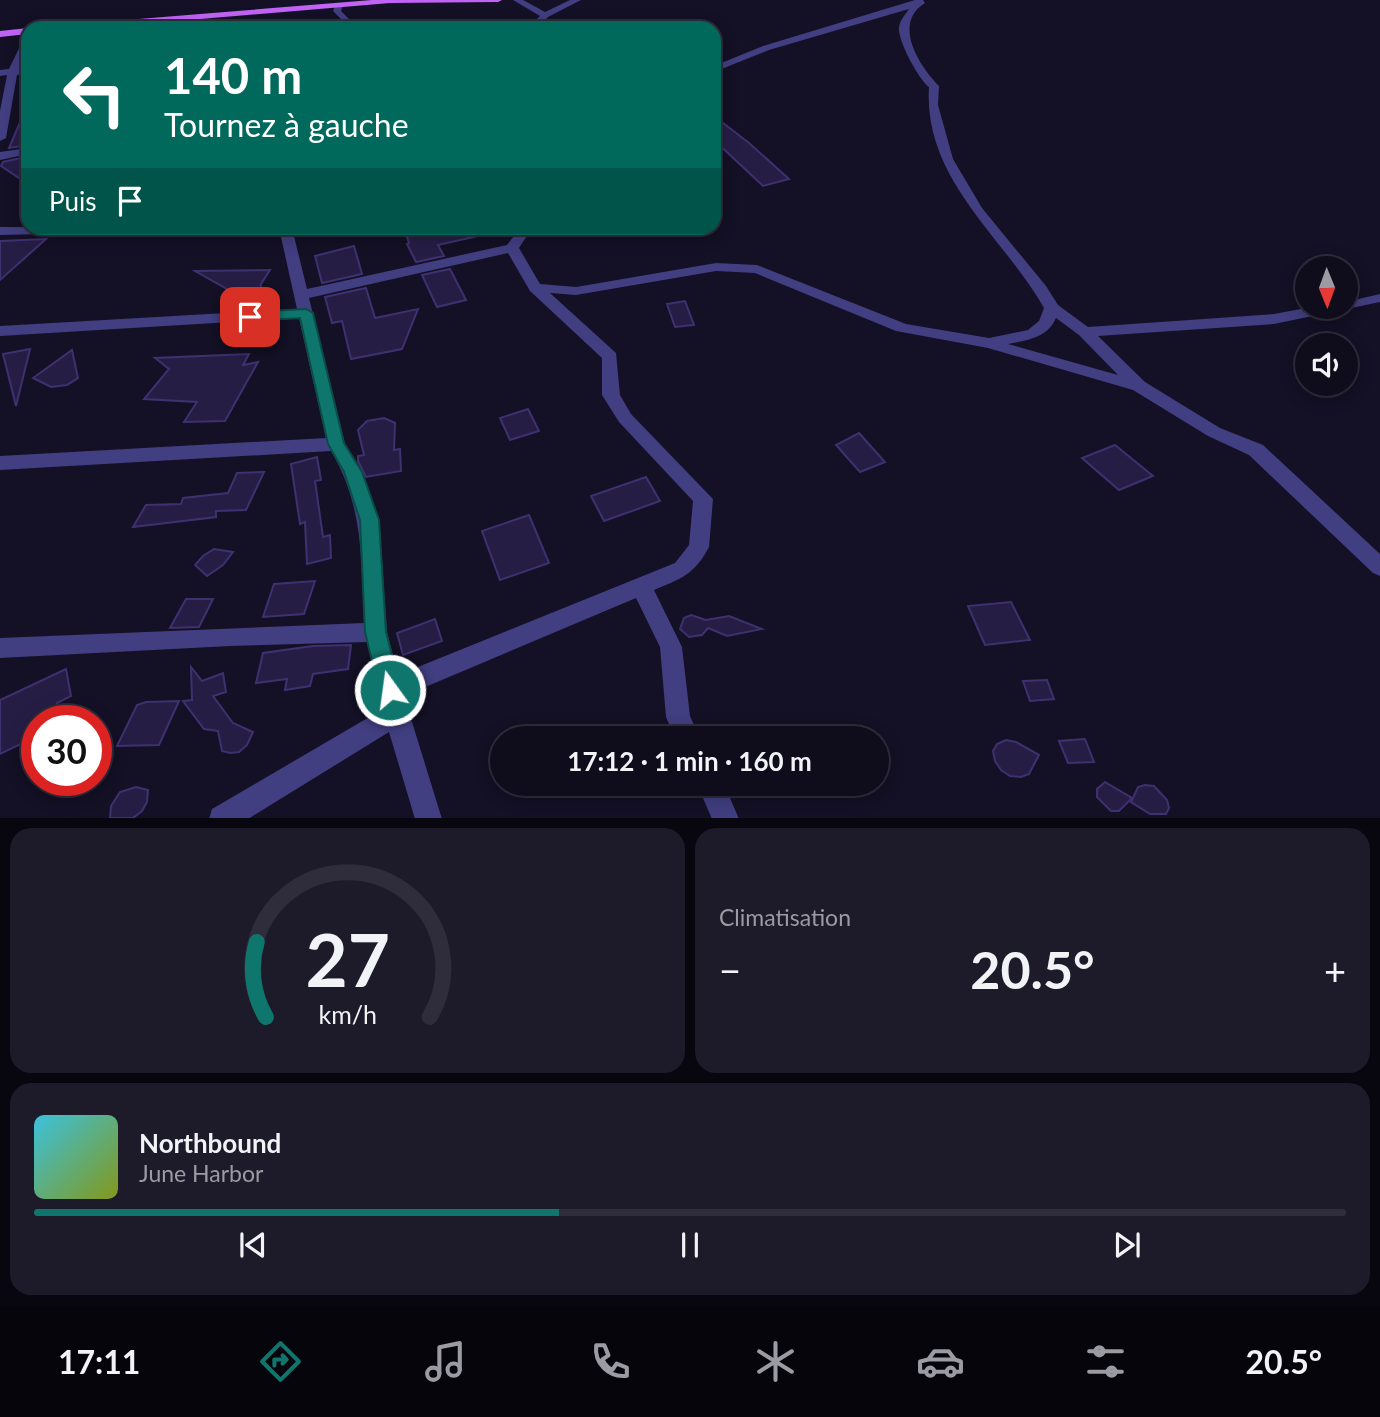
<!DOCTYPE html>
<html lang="fr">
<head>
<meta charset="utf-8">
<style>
  :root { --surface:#0f0c1c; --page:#1d1a29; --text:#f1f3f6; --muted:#9b9ba3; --line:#2f2c3b; --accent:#0f766e }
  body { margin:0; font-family:Lato,sans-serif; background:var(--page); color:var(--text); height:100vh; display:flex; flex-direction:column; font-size:26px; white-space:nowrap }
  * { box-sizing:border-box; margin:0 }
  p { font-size:23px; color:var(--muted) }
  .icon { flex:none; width:38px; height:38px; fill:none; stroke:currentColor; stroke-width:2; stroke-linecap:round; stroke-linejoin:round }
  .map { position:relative; height:818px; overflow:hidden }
  .side { display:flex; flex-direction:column; gap:10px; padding:10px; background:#08070f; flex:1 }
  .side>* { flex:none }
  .hud { position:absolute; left:21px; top:21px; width:700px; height:214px; border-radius:21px; box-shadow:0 4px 18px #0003,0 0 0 2px var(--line); background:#00695c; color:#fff; overflow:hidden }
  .needle { width:46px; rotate:179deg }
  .tools { position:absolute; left:1295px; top:256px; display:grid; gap:14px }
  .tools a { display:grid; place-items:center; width:63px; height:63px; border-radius:50%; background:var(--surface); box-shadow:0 4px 18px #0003,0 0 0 2px var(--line); font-size:35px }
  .speed { position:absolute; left:21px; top:705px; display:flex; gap:14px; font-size:35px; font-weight:700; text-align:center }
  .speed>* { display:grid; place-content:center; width:91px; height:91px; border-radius:50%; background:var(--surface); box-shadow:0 4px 18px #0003,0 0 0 2px var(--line); line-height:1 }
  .speed .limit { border:10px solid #d22; background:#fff; color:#111 }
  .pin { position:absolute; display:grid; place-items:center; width:60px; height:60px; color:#fff; margin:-30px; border-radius:14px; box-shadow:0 4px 10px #0006 }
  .me { position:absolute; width:77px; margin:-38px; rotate:346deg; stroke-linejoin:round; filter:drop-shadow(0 0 5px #0008) }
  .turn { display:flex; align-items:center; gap:24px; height:147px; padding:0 28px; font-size:32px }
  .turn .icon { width:91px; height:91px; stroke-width:2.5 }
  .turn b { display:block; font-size:49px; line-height:60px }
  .then { display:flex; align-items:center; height:66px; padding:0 28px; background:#0003; gap:14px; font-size:26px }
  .big { font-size:52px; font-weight:700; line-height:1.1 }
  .side .tile { flex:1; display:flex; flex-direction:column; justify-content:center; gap:10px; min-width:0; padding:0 24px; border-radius:21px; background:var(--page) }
  .side .dial { align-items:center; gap:0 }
  .dial svg { height:182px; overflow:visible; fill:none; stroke:var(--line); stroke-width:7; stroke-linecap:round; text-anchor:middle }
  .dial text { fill:var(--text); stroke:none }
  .song { display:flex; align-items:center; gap:21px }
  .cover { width:84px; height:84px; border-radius:10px; background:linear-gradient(135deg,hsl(190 70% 55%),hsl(70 70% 35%)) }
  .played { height:7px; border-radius:4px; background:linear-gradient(90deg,var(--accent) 40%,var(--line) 40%) }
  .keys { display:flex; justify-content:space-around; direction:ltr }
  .heat { display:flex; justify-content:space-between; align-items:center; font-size:38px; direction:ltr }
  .side .tiles { flex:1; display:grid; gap:10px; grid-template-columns:1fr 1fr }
  .tile:last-child { grid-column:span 2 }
  .trip { position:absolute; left:490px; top:726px; width:399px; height:70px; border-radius:35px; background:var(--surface); box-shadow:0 4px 18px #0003,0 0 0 2px var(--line); font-weight:700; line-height:70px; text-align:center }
  .dock { display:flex; height:112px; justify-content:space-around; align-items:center; background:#06050b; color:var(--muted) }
  .dock .icon { width:49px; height:49px }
  .dock .current { color:var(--accent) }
  .dock b { font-size:32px; color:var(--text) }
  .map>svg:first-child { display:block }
</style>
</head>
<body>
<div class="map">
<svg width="1380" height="819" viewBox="0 0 1380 819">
  <rect width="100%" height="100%" fill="#141025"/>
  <g fill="#261d45" stroke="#3e3170" stroke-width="2">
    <polygon points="27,106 28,145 9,148"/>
    <polygon points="714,116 749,143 789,179 763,186 714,140"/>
    <polygon points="26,157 22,180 1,166 3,162"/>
    <polygon points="404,228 478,228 478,236 438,245 444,256 416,262 407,244 409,243"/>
    <polygon points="46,239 0,280 0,241"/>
    <polygon points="354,246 362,274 322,283 315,256"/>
    <polygon points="450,269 466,300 437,307 422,275"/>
    <polygon points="270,270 261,284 260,297 252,303 195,271"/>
    <polygon points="366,288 375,318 418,309 402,349 351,359 342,321 332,323 325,297"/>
    <polygon points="685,301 694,325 675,327 667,304"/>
    <polygon points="30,349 16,406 3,354"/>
    <polygon points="72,350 78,378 67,385 51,387 33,378"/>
    <polygon points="249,354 243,365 258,362 225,421 184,422 197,402 144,399 169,369 155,358"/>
    <polygon points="528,409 539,431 510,440 500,418"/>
    <polygon points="384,418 395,423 394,450 400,449 401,471 366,477 358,461 358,456 364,455 358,430 367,421"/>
    <polygon points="859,433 885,462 860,472 836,445"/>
    <polygon points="1115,445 1153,476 1119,490 1082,458"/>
    <polygon points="317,457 321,480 315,481 323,537 330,535 331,558 307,564 305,522 300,524 291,464"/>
    <polygon points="264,472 246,510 216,511 216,517 133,527 146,505 181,504 183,498 228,493 237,473"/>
    <polygon points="646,477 660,501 604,521 591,496"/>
    <polygon points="529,515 549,563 500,580 482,531"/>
    <polygon points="214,549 233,552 223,565 207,576 195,565 203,556"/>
    <polygon points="315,581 304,614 263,617 274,584"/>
    <polygon points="186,599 213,599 199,627 170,628"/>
    <polygon points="1011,602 1030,640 985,645 968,606"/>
    <polygon points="691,615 706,620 729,616 762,629 727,636 708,628 702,635 689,637 680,629 684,618"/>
    <polygon points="435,619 442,641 403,655 397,633"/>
    <polygon points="351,645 348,669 313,674 310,686 285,690 287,679 256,683 263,653 313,646"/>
    <polygon points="191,667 202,681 223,673 226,692 213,696 233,723 253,732 247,745 239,752 230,753 222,751 218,731 204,729 183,701 192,700"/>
    <polygon points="66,669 71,696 57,703 61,721 37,721 37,736 0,754 0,700"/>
    <polygon points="1047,680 1054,699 1030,701 1023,681"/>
    <polygon points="179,701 159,745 117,746 137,705 146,702"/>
    <polygon points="1085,739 1094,762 1068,763 1059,741"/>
    <polygon points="1006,740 1016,742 1039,755 1029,774 1021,777 1010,776 1001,770 995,761 993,751 997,744"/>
    <polygon points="1105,782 1132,798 1119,811 1111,811 1097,797 1097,789"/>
    <polygon points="1145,785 1154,786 1167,800 1169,808 1166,814 1150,814 1131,802 1138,787"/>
    <polygon points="136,787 148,790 147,802 142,811 133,818 110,818 111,806 120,792"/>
  </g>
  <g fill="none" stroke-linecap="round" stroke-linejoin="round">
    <g fill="#413e81" fill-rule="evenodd">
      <polygon points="513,0 523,0 545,12 570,0 581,0 548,17 538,28 528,28 540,16"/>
      <path d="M 915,0 L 923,0 L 925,3 C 892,23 919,66 939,86 L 938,105 L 953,159 L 982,208 L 1046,286 L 1058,305 L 1088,327 L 1274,314 L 1317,306 L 1346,306 L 1346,302 L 1380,294 L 1380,302 L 1274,324 L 1098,336 L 1145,382 L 1220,428 L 1263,445 L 1380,554 L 1380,576 L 1373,573 L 1249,455 L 1208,436 L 1133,390 L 988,348 L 896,331 L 755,273 L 716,271 L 576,295 L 550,293 L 616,353 L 620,395 L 631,414 L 713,499 L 709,547 C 695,574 681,579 654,590 L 682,647 L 690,716 L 700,738 L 675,738 L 666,717 L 660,647 L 636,598 L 404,696 L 442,819 L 415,819 L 389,732 L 248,819 L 209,819 L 212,809 L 383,709 L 367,642 L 230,646 L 0,658 L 0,638 L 364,623 C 361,559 364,507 331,451 L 0,470 L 0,456 L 326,438 L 299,318 L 0,336 L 0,326 L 297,309 L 279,228 L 292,228 L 307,289 L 507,245 L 520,228 L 532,228 L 519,248 L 540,284 L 576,287 L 716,263 L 757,265 L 906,324 L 989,338 L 1028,330 L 1039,321 L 1044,308 C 1003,236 923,179 929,87 C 919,80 898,41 899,28 C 899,21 905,15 909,9 L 769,50 L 714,72 L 714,66 L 763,46 ZM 508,253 L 530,291 L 602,358 L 602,395 L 619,422 L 693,501 L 689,545 L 675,563 L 398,675 L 387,632 L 379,520 L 362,472 L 345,444 L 309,298 ZM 1056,318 L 1079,335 L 1118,375 L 1008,344 C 1028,340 1047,338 1056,318 Z"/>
      <polygon points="336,4 343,6 341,11 352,22 350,28 342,28 344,22 333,11"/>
      <polygon points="28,37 28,50 19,69 28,68 28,74 17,75 6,138 0,141 0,111 7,75 0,76 0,70 9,69 23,40"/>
      <polygon points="28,148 28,154 0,160 0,152"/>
      <polygon points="0,227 140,228 133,232 0,235"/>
      <polygon points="697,784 724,784 739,819 712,819"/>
    </g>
    <g fill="#c164f6" fill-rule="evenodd">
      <polygon points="372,0 502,0 498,2 390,3 95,28 60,28 64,25"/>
      <polygon points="28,28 28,34 0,37 0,31"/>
    </g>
  </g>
  <polygon fill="#0f766e" stroke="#0a4d48" stroke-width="2" points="306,309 313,313 344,443 362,472 379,520 386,632 401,690 398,697 390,700 382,697 379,690 365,632 360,520 344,472 328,444 300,318 250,321 243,317 250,312"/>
</svg>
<div class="tools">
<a><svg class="needle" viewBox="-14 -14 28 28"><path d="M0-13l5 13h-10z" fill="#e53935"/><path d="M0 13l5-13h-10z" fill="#9b9ba3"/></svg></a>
<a><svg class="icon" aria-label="sound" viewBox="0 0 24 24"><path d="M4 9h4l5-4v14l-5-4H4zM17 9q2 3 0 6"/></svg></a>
</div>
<div class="speed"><div class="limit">30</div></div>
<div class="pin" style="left:250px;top:317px;background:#d93025"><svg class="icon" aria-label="arrive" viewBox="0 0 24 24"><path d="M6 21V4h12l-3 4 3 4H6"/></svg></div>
<svg class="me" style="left:390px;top:690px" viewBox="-20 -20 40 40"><circle r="17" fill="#0f766e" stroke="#fff" stroke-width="3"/><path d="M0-11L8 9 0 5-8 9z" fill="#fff"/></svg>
<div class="trip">17:12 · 1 min · 160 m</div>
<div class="hud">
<div class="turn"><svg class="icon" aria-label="left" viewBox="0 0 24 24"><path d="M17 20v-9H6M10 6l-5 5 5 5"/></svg><div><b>140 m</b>Tournez à gauche</div></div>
<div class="then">Puis<svg class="icon" aria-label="arrive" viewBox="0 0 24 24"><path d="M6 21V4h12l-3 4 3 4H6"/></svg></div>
</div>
</div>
<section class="side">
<div class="tiles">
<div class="tile dial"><svg viewBox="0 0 100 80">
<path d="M14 69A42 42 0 1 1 86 69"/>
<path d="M14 69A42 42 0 0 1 10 36" stroke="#0f766e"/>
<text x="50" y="56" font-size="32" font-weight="700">27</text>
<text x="50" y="72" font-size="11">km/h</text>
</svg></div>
<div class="tile"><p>Climatisation</p>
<div class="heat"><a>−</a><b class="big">20.5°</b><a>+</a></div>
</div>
<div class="tile">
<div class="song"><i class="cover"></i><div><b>Northbound</b><p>June Harbor</p></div></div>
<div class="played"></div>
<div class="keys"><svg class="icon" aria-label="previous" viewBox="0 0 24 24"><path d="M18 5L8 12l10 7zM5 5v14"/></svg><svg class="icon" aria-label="pause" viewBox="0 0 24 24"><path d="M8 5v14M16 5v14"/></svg><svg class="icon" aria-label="next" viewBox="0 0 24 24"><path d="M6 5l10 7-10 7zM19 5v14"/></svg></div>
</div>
</div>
</section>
<nav class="dock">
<b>17:11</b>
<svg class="icon current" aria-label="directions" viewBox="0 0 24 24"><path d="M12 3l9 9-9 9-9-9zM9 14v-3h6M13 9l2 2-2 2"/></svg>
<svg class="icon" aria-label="music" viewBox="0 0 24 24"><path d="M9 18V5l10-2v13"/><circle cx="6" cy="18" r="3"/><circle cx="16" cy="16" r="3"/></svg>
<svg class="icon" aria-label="phone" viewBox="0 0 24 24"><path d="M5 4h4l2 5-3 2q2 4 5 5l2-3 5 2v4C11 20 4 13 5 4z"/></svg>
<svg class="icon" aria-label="climate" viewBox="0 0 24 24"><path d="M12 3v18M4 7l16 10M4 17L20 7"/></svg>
<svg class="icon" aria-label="car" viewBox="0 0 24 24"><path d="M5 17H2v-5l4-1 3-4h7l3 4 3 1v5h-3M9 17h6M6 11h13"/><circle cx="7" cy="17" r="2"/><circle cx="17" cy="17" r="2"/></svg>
<svg class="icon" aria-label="filters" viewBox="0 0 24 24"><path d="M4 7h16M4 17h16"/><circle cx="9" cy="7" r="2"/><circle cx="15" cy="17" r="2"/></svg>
<b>20.5°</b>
</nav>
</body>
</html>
